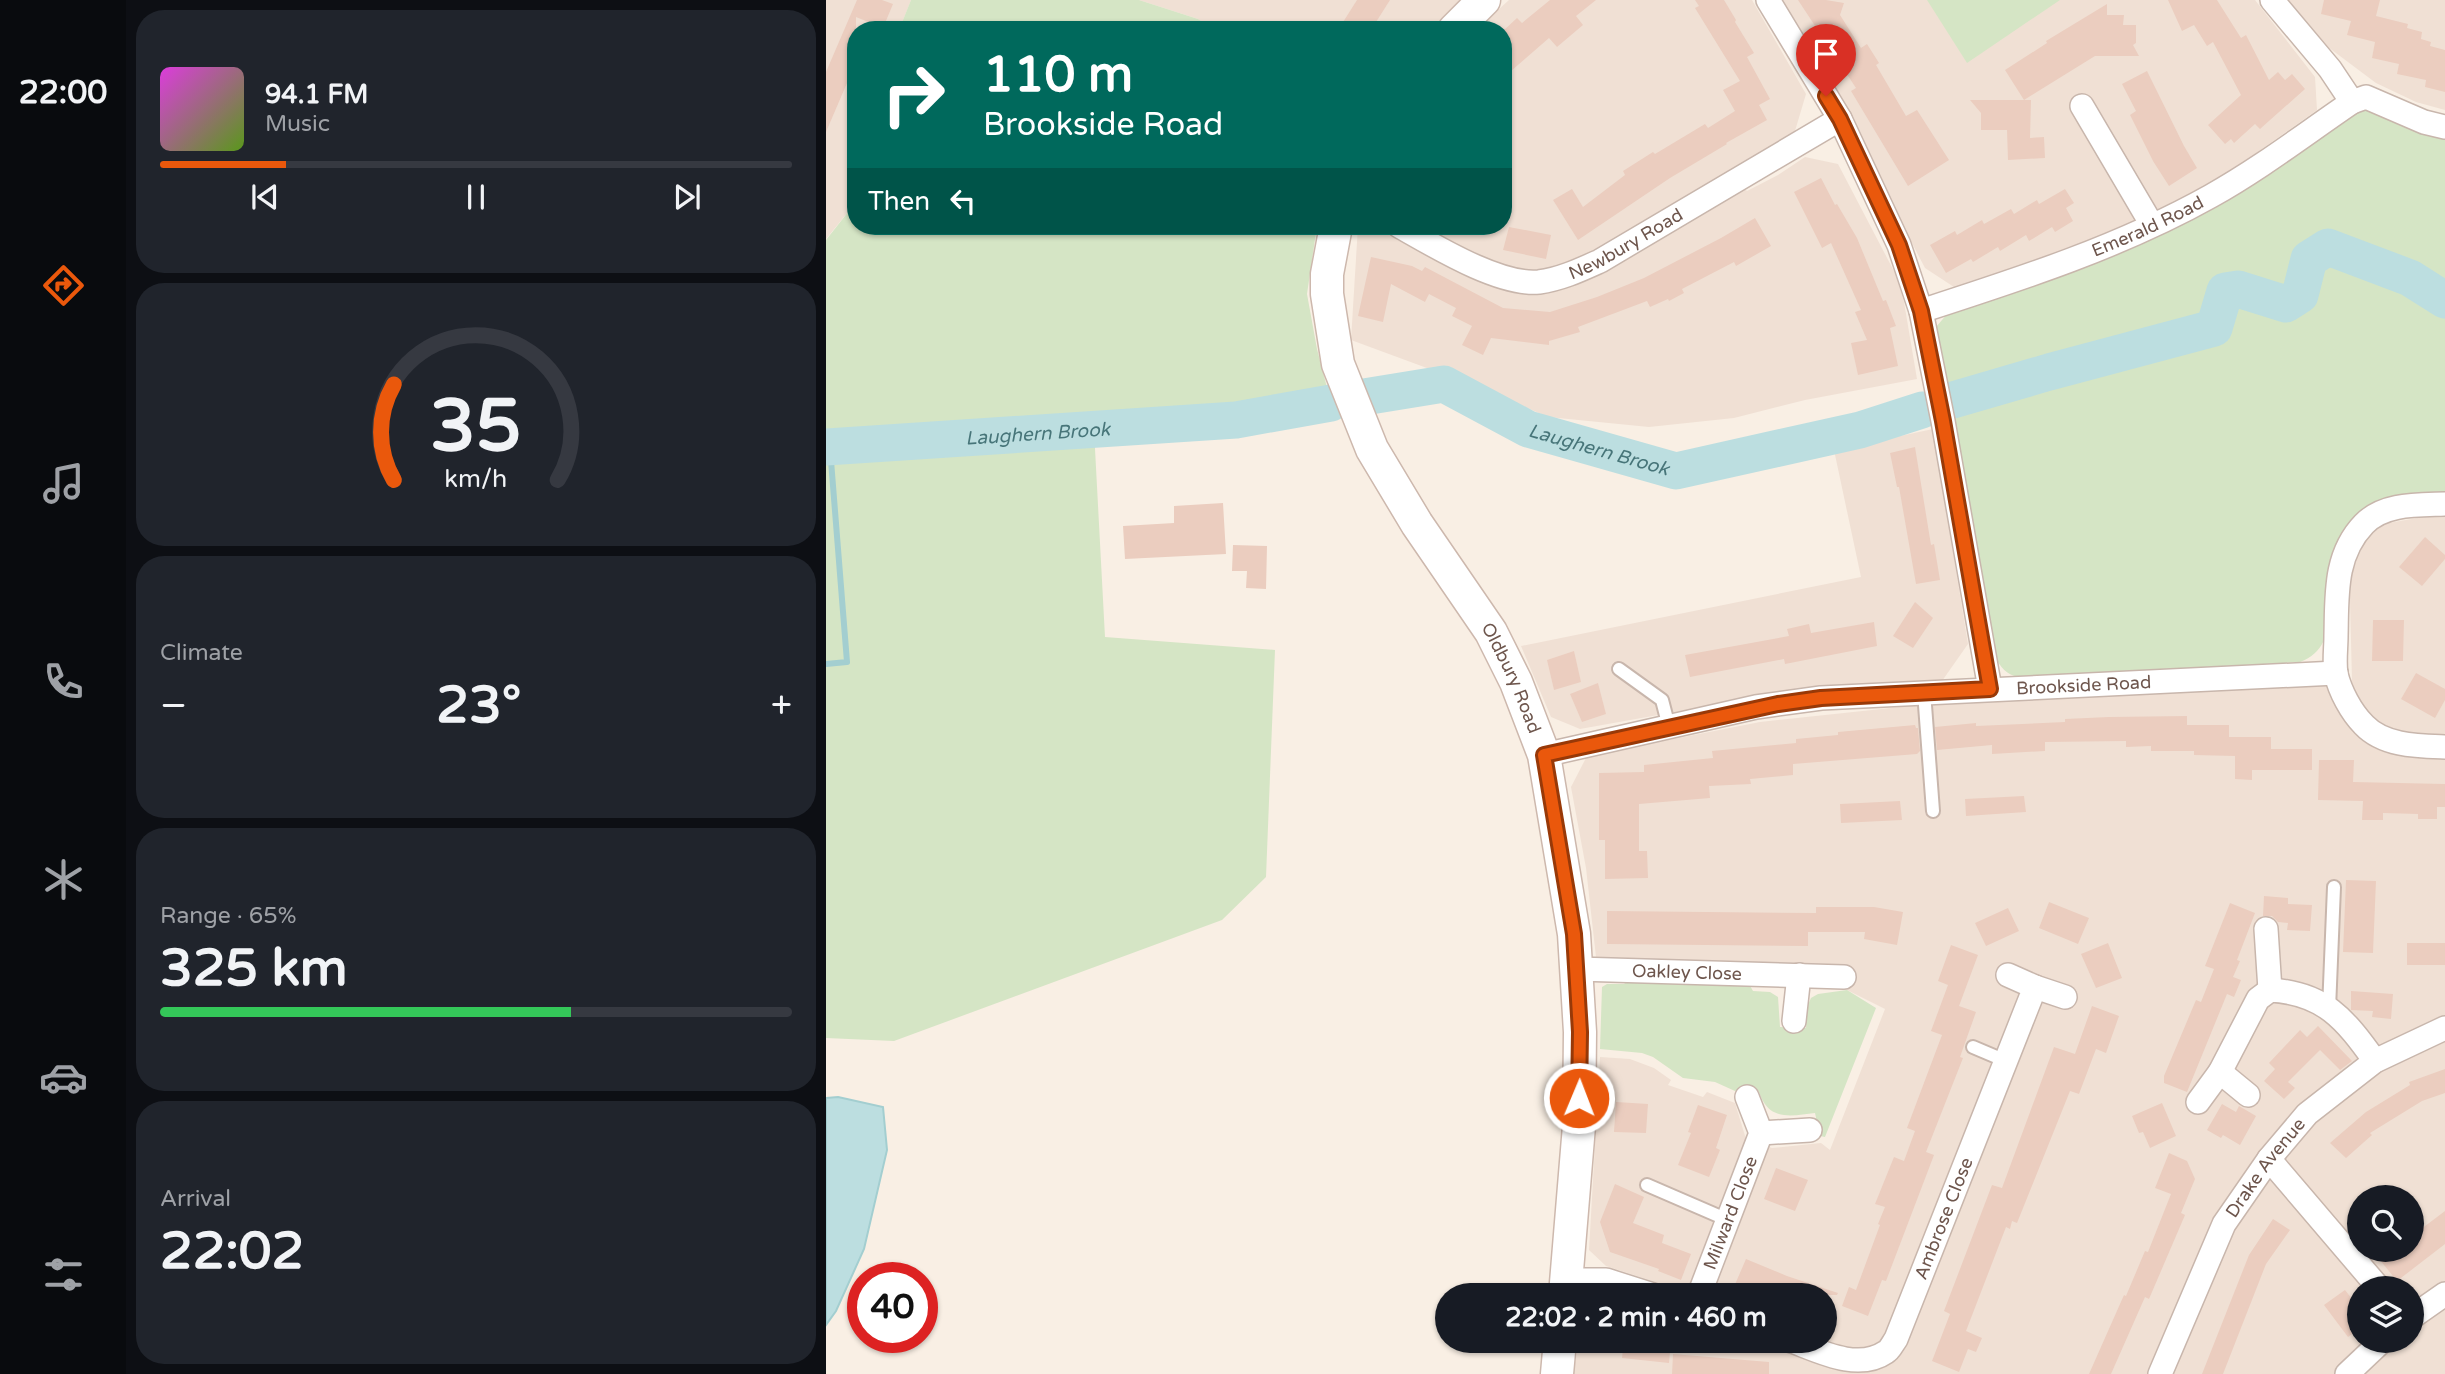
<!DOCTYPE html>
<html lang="en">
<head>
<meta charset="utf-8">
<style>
  :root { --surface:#171b24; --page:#20242c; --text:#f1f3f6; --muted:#9ea1a6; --line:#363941; --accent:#ea580c }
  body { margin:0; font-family:"Varela Round",sans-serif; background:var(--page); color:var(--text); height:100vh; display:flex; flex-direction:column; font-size:26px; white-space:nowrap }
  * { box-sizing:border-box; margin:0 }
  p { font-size:23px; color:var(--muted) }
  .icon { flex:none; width:38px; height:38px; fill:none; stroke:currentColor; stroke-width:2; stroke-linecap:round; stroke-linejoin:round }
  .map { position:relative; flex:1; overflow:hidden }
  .side { display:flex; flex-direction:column; gap:10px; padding:10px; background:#0d0f14; width:700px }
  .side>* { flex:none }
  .top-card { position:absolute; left:21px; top:21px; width:665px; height:214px; border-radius:28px; box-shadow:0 2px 5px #0004; background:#00695c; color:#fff; overflow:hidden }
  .controls { position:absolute; left:1521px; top:1185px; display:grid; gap:14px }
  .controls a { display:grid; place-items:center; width:77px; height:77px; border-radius:50%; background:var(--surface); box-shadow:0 2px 5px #0004; font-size:35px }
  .speed { position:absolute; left:21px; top:1262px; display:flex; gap:14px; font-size:35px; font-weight:700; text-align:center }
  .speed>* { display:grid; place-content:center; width:91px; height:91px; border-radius:50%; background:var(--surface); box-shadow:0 2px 5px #0004; line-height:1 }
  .speed .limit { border:10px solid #d22; background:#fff; color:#111 }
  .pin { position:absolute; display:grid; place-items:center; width:60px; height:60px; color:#fff; margin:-72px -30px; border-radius:50% 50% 50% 0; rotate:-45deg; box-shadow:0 0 7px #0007 }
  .pin .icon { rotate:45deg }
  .me { position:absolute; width:77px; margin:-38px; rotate:1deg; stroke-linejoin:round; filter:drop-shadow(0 0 5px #0008) }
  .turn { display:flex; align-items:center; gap:24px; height:147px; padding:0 21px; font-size:32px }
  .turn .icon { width:91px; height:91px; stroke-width:2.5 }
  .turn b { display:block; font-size:49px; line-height:60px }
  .then { display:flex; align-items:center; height:66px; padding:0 21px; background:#0003; gap:14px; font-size:26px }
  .big { font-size:52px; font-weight:800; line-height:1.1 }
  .side .widget { flex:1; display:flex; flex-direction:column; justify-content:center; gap:10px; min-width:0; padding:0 24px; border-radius:28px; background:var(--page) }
  .side .dial { align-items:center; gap:0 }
  .dial svg { height:182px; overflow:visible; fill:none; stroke:var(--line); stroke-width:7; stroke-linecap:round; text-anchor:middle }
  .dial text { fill:var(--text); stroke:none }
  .song { display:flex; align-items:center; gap:21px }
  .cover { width:84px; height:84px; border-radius:10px; background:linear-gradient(135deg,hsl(300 70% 55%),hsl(90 70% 35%)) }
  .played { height:7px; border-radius:4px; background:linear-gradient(90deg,var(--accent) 20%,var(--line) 20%) }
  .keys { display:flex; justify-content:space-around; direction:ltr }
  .heat { display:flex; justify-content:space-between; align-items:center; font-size:38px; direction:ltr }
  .charge { height:10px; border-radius:5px; background:linear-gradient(90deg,#34c759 65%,var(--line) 0) }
  .trip { position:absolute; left:609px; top:1283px; width:402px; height:70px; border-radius:35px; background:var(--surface); box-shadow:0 2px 5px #0004; font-weight:800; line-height:70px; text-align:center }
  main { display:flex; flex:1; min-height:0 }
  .menu { display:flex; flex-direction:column; width:126px; justify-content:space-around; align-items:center; background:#090b0e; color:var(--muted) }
  .menu .icon { width:49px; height:49px }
  .menu .current { color:var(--accent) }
  .menu b { font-size:32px; color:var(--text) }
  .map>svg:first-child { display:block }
</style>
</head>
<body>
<main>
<nav class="menu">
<b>22:00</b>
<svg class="icon current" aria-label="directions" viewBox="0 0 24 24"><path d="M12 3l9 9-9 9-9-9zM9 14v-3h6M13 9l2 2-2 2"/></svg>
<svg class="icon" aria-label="music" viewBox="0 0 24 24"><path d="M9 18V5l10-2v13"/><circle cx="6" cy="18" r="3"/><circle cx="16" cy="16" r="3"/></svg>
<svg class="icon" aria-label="phone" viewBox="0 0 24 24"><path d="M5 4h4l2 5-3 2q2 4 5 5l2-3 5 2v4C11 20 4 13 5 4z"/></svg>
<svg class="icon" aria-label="climate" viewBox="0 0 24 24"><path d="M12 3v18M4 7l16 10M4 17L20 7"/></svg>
<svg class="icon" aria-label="car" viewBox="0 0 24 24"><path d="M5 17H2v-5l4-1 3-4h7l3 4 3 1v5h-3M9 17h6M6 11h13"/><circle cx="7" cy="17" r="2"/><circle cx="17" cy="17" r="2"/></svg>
<svg class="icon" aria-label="filters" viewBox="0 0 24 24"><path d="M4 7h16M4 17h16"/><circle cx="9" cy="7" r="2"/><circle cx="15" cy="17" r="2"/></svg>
</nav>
<section class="side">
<div class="widget">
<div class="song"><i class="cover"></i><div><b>94.1 FM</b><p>Music</p></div></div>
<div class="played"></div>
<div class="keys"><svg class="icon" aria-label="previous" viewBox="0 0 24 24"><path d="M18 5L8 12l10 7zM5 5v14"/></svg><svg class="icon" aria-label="pause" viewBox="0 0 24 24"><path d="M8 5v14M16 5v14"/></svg><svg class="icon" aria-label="next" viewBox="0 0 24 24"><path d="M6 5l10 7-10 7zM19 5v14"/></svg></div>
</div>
<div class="widget dial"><svg viewBox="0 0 100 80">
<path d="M14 69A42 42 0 1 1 86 69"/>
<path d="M14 69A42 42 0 0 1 14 27" stroke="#ea580c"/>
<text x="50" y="56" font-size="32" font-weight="700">35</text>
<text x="50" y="72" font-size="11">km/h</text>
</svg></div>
<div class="widget"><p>Climate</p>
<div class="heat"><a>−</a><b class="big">23°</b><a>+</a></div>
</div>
<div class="widget"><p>Range · 65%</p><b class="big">325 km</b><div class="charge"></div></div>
<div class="widget"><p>Arrival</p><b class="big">22:02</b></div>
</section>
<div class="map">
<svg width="1619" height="1374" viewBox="0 0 1619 1374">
  <rect width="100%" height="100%" fill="#f9efe4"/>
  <g fill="#f0e0d4" fill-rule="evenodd">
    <polygon points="0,0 85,0 73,30 30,30 30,202 0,239"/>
    <polygon points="313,0 640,0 607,30 390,30 372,19"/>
    <polygon points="683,0 926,0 980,94 966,141 903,174 921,191 952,175 979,157 1012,164 1070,275 1078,302 1091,379 979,400 908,418 823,427 722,417 655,388 525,340 532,226 677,226 677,30 650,30"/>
    <polygon points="954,0 1429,0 1489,77 1491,110 1371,195 1291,234 1131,289 1099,268 1051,176"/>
    <polygon points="1461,0 1619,0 1619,110 1590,102 1550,83 1498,44"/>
    <polygon points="1107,429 1142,644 1116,681 933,697 754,729 725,717 695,646 1035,577 1008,450"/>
    <path d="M 1603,516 L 1619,516 L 1619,1374 L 747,1374 L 753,1341 L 922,1340 L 933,1344 L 935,1341 L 999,1340 L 999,1295 L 870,1295 L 780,1266 L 763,1250 L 774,1057 L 804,1059 L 828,1068 L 845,1080 L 842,1085 L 877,1097 L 881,1092 L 909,1103 L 920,1139 L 946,1148 L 995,1143 L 1004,1150 L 1059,1009 L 1021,990 L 1020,971 L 770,957 L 760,868 L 745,787 L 761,756 L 934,722 L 1093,705 L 1526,681 L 1523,560 L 1551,525 ZM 1533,1197 L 1586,1197 L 1586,1250 L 1533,1250 ZM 1533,1288 L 1586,1288 L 1586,1340 L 1533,1340 Z"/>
  </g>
  <g fill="#d5e5c5">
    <polygon points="85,0 313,0 372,19 390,30 73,30"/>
    <polygon points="1101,0 1234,0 1141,63"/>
    <path d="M 1535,104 L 1619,136 L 1619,497 L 1569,497 C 1557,508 1512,544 1507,556 C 1489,592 1522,643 1474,662 L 1192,677 C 1180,674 1175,668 1169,657 L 1110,327 L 1122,313 L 1227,278 Z"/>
    <polygon points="30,202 30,226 491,226 481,294 491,349 505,403 410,420 268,430 279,637 449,650 440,877 396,920 68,1041 0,1038 0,240"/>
    <path d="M 803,980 L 923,984 L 927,991 L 944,992 L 952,997 L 954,1027 L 980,1028 L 981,1007 L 985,998 L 992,994 L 1021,990 L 1050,1008 L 999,1137 L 994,1136 L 989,1113 C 970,1115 948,1121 937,1101 C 933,1094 934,1091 928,1086 L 909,1091 L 889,1082 L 857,1078 L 827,1057 L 816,1053 L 774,1049 L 776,987 L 781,984 L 798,984 Z"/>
  </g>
  <polygon fill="#bcdee0" stroke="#a3ced0" stroke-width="2" points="12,1097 57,1107 61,1150 38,1249 10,1311 0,1325 0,1098"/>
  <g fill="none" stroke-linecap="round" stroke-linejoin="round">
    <polyline stroke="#a3ced0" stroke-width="6" points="0,664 21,662 4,448"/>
    <g stroke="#bcdee0" stroke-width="37">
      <path id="s1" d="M 538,397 L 618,384 L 702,429 L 850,471 L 1034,430 L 1096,410"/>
      <polyline points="1127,400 1223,372 1388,328 1399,291 1412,289 1460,304 1474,295 1483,259 1502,247 1584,278 1619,300"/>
      <path id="s2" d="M 0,447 L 410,420 L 505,403"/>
    </g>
  </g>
  <g fill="#ebcdbf">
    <polygon points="31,0 56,0 67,4 57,28 30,17 30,62 0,132 0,72"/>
    <polygon points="531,0 564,0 545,30 512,30"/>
    <polygon points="724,0 770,0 750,16 757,25 731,47 723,38 677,78 677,31 691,18 696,23"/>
    <polygon points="869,0 898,0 910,20 909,22 928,53 921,57 944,99 933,105 941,120 900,143 901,144 844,178 752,240 727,200 746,189 757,207 799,175 797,171 827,152 829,154 879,124 882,128 909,111 897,90 914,81 869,8 873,6"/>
    <polygon points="972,0 1000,0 1018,3 1014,15 1035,48 1041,44 1053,63 1050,65 1080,116 1091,110 1123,160 1082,186 1025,91 1030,88"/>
    <polygon points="1342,0 1391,0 1415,38 1420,35 1443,80 1452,72 1459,80 1466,74 1479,89 1434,129 1429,124 1408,143 1405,139 1399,144 1382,125 1415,95 1387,42 1381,46 1368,25 1356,31"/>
    <polygon points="1498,0 1554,0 1550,16 1582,24 1581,28 1596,32 1595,39 1605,42 1604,46 1619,50 1619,92 1599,87 1600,80 1571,74 1573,64 1546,58 1549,42 1521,35 1525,21 1495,14"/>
    <polygon points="1281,4 1281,15 1298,15 1297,25 1310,25 1310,43 1307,45 1313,56 1269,56 1198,100 1179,70 1221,43 1220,41"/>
    <polygon points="1321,71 1358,146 1371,168 1343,186 1327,161 1304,115 1310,111 1296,84"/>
    <polygon points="1144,100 1205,100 1204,138 1218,137 1219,158 1182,160 1181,130 1155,130 1155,113"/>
    <polygon points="995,178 1009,205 1011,204 1031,238 1057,301 1060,300 1070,326 1064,328 1072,366 1032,375 1025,343 1041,340 1029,312 1035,310 1005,243 996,248 968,192"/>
    <polygon points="1239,189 1248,203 1240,208 1247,221 1229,232 1226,227 1203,241 1200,235 1174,251 1172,247 1147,262 1145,259 1120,273 1104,245 1129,231 1131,235 1156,220 1158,224 1185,209 1188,214 1211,200 1213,204"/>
    <polygon points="929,218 945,246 910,266 908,262 856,289 858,293 843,301 842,299 824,307 821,301 752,327 754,332 723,341 723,345 665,338 657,355 636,345 646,326 626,316 630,308 603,294 599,302 565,284 557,322 532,316 545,257 586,266 596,271 599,267 677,308 724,312 771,297 818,278 895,238"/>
    <polygon points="683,227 725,235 720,259 677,250"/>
    <polygon points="1089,447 1105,545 1108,544 1114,580 1090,584 1073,487 1071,487 1064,453"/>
    <polygon points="397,503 400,554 299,559 297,526 348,523 348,506"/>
    <polygon points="1599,537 1619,555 1619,559 1596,586 1573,567"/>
    <polygon points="407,545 441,546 440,589 420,588 421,571 406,571"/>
    <polygon points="1089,602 1107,618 1087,648 1067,636"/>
    <polygon points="1547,620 1578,620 1577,661 1546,661"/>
    <polygon points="1048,622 1051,646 959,664 958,659 864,677 859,655 963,636 961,629 983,624 985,633"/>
    <polygon points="748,651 755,682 728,690 721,660"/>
    <polygon points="1590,673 1619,689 1619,700 1609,718 1575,699"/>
    <polygon points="772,683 780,714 756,722 744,694"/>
    <polygon points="1361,716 1361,725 1403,725 1403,737 1445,737 1445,749 1486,749 1486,770 1426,770 1426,780 1409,779 1409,756 1368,755 1368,751 1325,751 1325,746 1300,747 1300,741 1219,742 1219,751 1166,754 1166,745 1111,750 1109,727 1150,723 1150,726 1239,722 1239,719 1283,717"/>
    <polygon points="1089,725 1090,728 1092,728 1094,751 1091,754 967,764 967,775 924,779 925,784 883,786 884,798 813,804 813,851 821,851 822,878 779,879 779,840 773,840 773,773 818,772 818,765 887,758 886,751 970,743 970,739 1012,735 1012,732"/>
    <polygon points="1493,760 1528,760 1527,782 1619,784 1619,807 1611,807 1611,819 1592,819 1592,814 1557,813 1557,820 1536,820 1537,801 1492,800"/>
    <polygon points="1198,796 1200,812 1140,816 1139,799"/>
    <polygon points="1074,801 1076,820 1015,823 1014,804"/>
    <polygon points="1520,880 1550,881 1547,953 1517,952"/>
    <polygon points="1438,896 1462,898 1462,904 1486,905 1484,931 1461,930 1462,923 1452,922 1446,916 1437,916"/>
    <polygon points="1223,902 1263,918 1252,944 1213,928"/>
    <polygon points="1404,903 1429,913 1411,960 1414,961 1407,977 1415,980 1408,997 1401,994 1361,1092 1338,1083 1338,1076 1370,1000 1375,1002 1388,969 1379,966"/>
    <polygon points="990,907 1048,907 1077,912 1071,945 1038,939 1039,932 982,932 982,946 781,944 781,911 990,913"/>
    <polygon points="1182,908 1193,931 1160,946 1149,923"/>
    <polygon points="1282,943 1296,978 1270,988 1255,954"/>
    <rect x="1581" y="943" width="38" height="22"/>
    <polygon points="1125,945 1152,955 1133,1006 1150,1012 1134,1057 1137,1058 1100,1152 1108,1155 1060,1281 1056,1280 1042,1316 1016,1306 1023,1287 1030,1290 1054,1225 1052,1224 1059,1207 1049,1204 1068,1157 1078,1161 1089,1131 1081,1128 1116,1035 1105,1031 1122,985 1112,981"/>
    <polygon points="1525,991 1567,994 1565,1019 1546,1017 1547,1011 1525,1010"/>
    <polygon points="1266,1006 1293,1016 1280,1053 1270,1049 1253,1094 1244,1091 1191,1223 1186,1221 1184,1229 1180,1227 1140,1331 1156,1338 1150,1352 1142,1349 1133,1372 1106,1361 1124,1314 1118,1311 1166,1185 1176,1188 1228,1047 1249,1054"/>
    <polygon points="1492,1026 1526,1061 1514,1070 1494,1050 1462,1082 1469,1088 1458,1099 1438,1081 1449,1069 1443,1063 1474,1030 1481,1037"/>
    <polygon points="1619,1069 1619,1093 1596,1101 1544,1133 1546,1135 1520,1158 1504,1143 1540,1112 1584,1085 1583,1082"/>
    <polygon points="790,1102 822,1104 820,1133 788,1132"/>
    <polygon points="1336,1103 1350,1136 1324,1148 1317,1132 1313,1133 1306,1116"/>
    <polygon points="1396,1104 1410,1112 1413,1106 1430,1116 1414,1145 1397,1135 1395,1138 1381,1130"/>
    <polygon points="872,1105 901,1115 890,1148 894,1150 883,1177 852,1165 865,1133 862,1132"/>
    <polygon points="1343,1153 1361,1161 1369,1179 1355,1213 1359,1215 1323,1299 1319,1297 1285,1374 1263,1374 1298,1295 1300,1296 1319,1251 1322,1252 1345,1194 1329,1188"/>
    <polygon points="950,1168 982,1180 969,1211 938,1199"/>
    <polygon points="789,1184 818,1197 807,1223 838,1235 836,1243 865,1254 855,1280 832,1271 833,1269 784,1252 774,1222"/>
    <polygon points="1619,1211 1619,1244 1571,1281 1554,1260 1567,1250 1586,1250 1586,1236"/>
    <polygon points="1447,1219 1464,1230 1440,1264 1397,1374 1376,1374 1423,1255"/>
    <polygon points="920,1259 961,1276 1012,1293 1011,1295 923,1295 907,1289"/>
    <polygon points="1519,1290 1533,1308 1533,1329 1522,1337 1498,1305"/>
    <polygon points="798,1340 845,1340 843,1363 796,1358"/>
    <polygon points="847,1354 943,1362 943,1374 846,1374"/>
  </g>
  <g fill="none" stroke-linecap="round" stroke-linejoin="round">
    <defs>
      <g id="lane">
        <polyline points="793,669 836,700 843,727"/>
        <polyline points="1098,692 1107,811"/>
        <polyline points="1503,1009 1508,887"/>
        <polyline points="1147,1047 1180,1061"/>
        <polyline points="821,1185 902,1220"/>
      </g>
      <g id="street">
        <polyline points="942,0 1014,119 1073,245 1095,311 1117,421 1164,689"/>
        <polyline points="1446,0 1504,69 1526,102 1540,97 1598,122 1619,127"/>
        <polyline points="1256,106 1326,225"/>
        <path id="s3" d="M 573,226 C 607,245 673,286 713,282 C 735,279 754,270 774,261 L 1014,119"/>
        <path id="s4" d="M 1095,311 C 1194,279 1294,247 1385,196 C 1435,168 1479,134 1526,102"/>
        <path d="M 1619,504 C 1592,505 1558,503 1538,524 C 1508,555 1511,596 1510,636 C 1510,648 1508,662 1510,674 C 1514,691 1525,712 1538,725 C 1558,746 1592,746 1619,747"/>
        <path id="s5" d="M 718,755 L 930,707 L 995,698 L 1510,673"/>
        <polyline points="1440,929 1444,990"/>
        <path id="s6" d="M 751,969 L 1018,977"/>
        <polyline points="1209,987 1239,997"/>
        <polyline points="968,1021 973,975"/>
        <polyline points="1394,1072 1422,1095"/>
        <path d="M 1372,1102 L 1394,1072 L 1432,999 L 1444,990 C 1498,993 1519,1019 1549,1061"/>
        <polyline points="935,1133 984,1130"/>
        <polyline points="1443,1159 1553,1288"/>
        <polyline points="740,1280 780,1280 827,1295"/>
        <path id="s7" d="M 873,1295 L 935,1133 L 921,1097"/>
        <polyline points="1586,1317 1619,1294"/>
        <path id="s8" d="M 963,1340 C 991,1350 1031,1372 1060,1352 C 1064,1350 1067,1343 1070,1339 L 1209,987 L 1182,975"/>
        <path id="s9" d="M 1334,1374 L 1398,1224 L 1443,1159 L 1481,1114 L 1549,1061 L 1619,1028"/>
        <polyline points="1521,1374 1557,1340"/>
      </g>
      <g id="secondary">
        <polyline points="628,30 658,0"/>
        <path id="s10" d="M 510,226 L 501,274 L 501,294 L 512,364 L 546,449 L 591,524 L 665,632 L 690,682 L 718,755 L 748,934 L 754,1032 L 753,1126 L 739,1295"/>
        <polyline points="731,1374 734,1340"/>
      </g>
    </defs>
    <use href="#lane" stroke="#c8b6ac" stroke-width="16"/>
    <use href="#street" stroke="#c8b6ac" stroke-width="26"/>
    <use href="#secondary" stroke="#cdb8ad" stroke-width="35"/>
    <use href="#lane" stroke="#fff" stroke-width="12"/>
    <use href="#street" stroke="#fff" stroke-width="23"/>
    <use href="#secondary" stroke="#fff" stroke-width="32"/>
  </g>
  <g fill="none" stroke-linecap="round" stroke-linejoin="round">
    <defs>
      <polyline id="route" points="753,1098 754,1032 748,934 718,755 952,704 995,698 1164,689 1117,421 1095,311 1073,245 1014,119 1000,96"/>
    </defs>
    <use href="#route" stroke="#983908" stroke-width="18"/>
    <use href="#route" stroke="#ea580c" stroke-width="12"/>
  </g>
  <g text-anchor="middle" stroke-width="6" stroke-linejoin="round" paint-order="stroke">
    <g font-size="18" fill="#6e564d" stroke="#fcf4ea">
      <text dy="6" stroke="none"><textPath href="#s4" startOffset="242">Emerald Road</textPath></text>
      <text dy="6" stroke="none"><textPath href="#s3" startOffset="248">Newbury Road</textPath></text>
      <text dy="6" stroke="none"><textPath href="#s10" startOffset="500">Oldbury Road</textPath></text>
      <text dy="6" stroke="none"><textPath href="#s5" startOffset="546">Brookside Road</textPath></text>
      <text dy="6" stroke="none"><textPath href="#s6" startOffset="110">Oakley Close</textPath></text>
      <text dy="6" stroke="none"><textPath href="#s9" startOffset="233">Drake Avenue</textPath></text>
      <text dy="6" stroke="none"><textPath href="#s7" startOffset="88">Milward Close</textPath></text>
      <text dy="6" stroke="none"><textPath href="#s8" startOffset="248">Ambrose Close</textPath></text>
    </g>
    <g font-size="19" font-style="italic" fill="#477579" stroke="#fcf4ea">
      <text dy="7" stroke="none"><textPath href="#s2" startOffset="212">Laughern Brook</textPath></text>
      <text dy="7" stroke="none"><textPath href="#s1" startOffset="250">Laughern Brook</textPath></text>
    </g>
  </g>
</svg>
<div class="controls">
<a><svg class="icon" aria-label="search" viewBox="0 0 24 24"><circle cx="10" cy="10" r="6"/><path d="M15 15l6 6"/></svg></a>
<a><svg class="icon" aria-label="layers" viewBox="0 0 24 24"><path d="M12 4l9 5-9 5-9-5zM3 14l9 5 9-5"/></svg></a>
</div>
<div class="speed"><div class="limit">40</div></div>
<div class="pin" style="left:1000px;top:96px;background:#d93025"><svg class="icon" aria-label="arrive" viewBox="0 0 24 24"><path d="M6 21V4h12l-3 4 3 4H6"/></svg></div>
<svg class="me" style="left:753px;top:1098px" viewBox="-20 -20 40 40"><circle r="17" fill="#ea580c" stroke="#fff" stroke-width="3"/><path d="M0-11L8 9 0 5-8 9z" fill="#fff"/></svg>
<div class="trip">22:02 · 2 min · 460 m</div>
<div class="top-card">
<div class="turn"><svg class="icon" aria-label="right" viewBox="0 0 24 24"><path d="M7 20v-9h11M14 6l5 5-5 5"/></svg><div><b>110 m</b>Brookside Road</div></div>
<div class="then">Then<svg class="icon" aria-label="left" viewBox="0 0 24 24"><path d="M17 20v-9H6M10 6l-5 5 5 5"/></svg></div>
</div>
</div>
</main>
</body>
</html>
